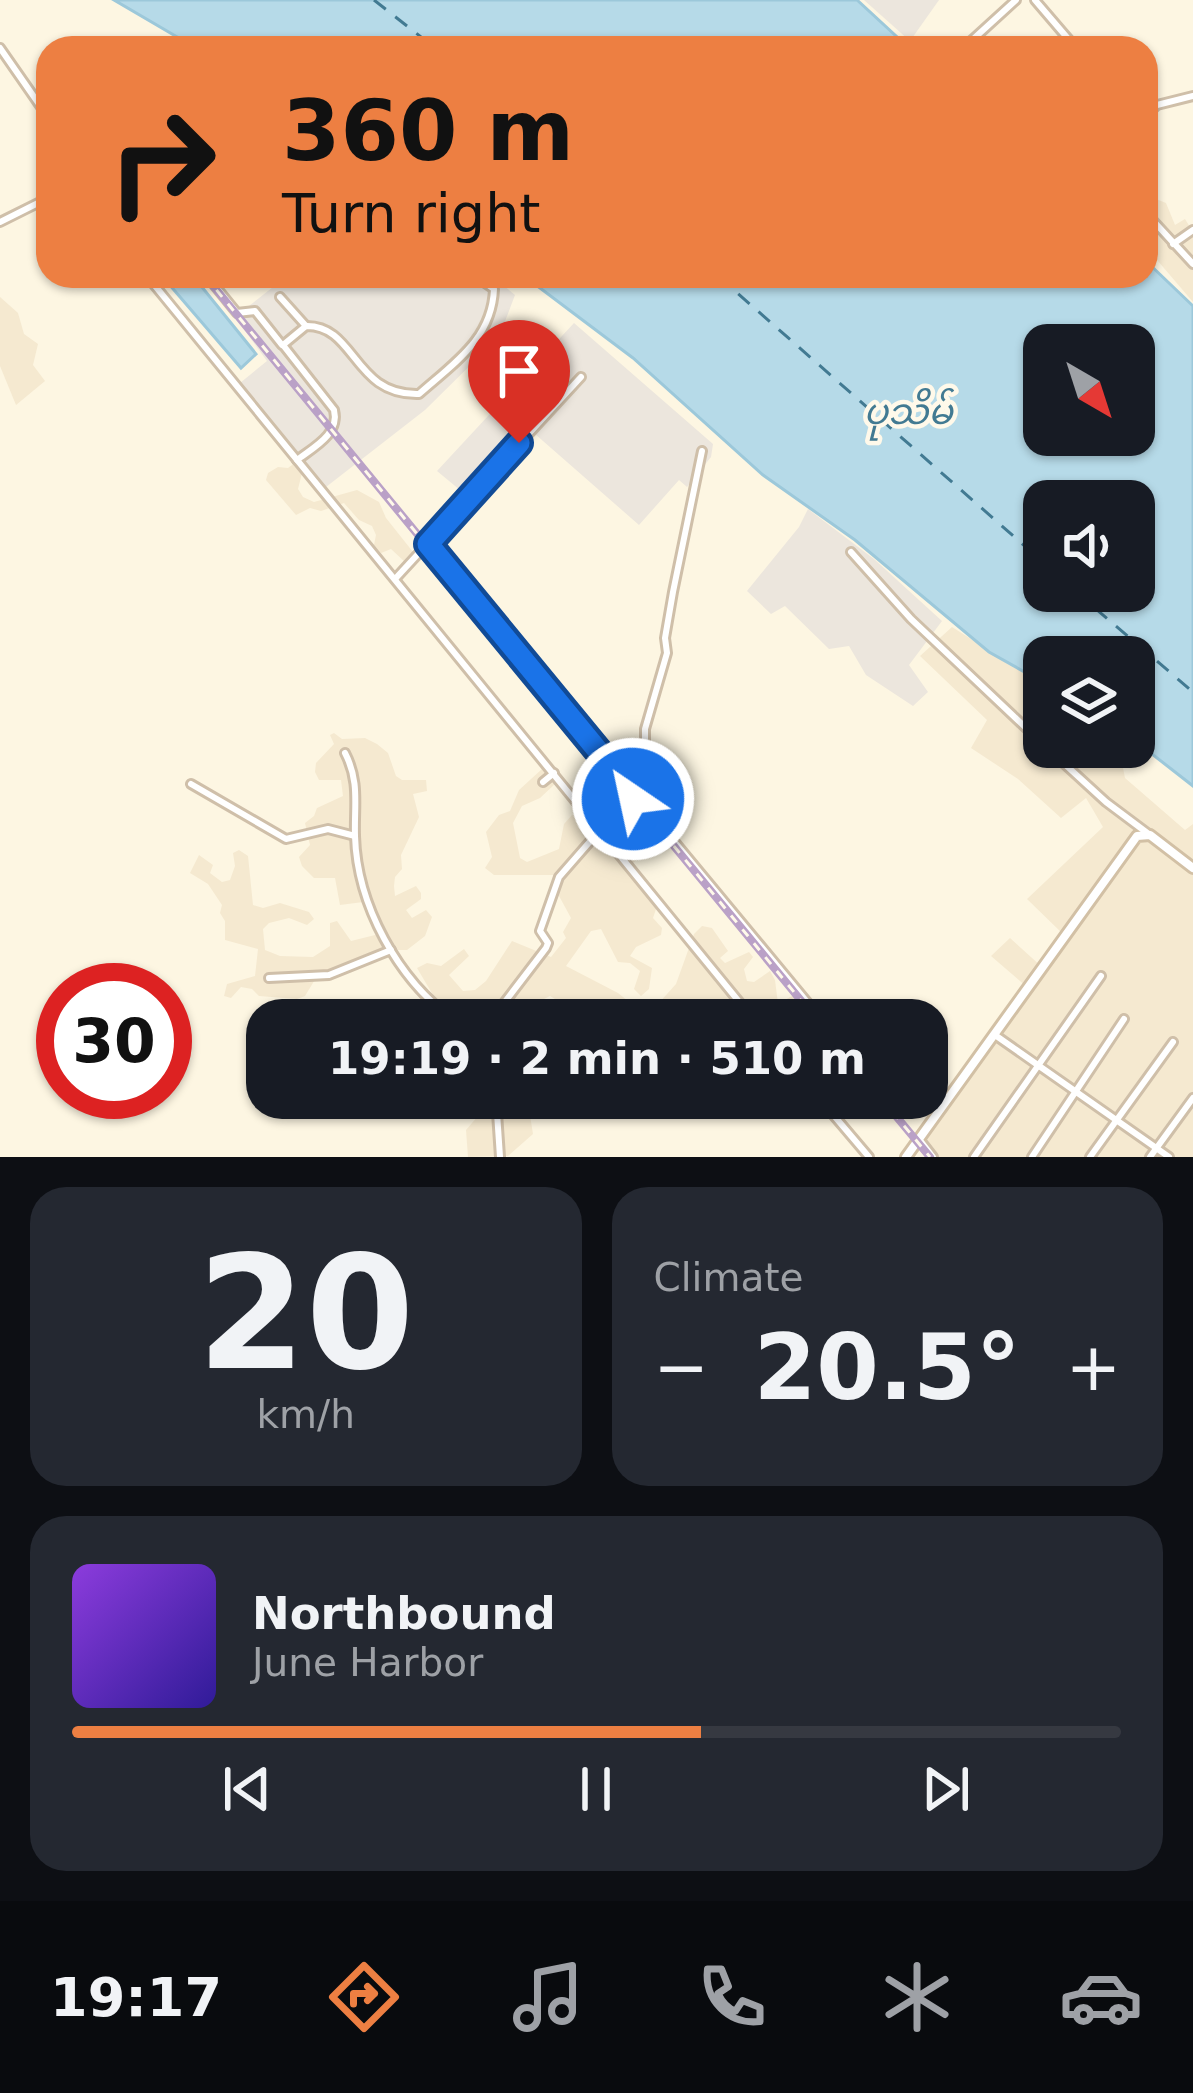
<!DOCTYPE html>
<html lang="en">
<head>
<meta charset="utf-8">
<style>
  :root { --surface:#171b24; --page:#242831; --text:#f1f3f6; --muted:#9ea1a6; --line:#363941; --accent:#ed7f42 }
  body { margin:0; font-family:"DejaVu Sans","Noto Sans Myanmar",sans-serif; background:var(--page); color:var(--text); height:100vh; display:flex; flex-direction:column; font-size:45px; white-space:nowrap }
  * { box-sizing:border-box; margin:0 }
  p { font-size:39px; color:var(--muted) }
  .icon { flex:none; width:66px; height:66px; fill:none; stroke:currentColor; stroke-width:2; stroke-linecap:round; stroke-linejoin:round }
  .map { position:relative; height:1157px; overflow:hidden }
  .sheet { display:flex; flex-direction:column; gap:30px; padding:30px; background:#0d0f14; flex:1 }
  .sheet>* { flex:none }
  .hud { position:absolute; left:36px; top:36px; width:1122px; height:252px; border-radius:36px; box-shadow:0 3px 9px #0004; background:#ed7f42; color:#111; overflow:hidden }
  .needle { width:78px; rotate:141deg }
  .buttons { position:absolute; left:1023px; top:324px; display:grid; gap:24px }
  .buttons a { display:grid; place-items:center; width:132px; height:132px; border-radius:24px; background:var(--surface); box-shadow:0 3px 9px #0004; font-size:60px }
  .speed { position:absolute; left:36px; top:963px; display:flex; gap:24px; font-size:60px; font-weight:700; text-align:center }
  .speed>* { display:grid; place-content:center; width:156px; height:156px; border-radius:50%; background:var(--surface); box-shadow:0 3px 9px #0004; line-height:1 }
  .speed .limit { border:18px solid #d22; background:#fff; color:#111 }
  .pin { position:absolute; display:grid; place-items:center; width:102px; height:102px; color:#fff; margin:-123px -51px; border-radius:50% 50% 50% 0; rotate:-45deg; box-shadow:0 0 12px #0007 }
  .pin .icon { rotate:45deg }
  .me { position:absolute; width:132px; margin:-66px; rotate:326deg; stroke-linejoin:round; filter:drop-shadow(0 0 9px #0008) }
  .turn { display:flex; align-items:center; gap:42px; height:252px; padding:0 48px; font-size:54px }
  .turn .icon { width:156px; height:156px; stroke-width:2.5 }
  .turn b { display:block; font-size:84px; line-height:102px }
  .big { font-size:90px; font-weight:600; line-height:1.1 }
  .sheet .tile { flex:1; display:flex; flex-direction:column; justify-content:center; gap:18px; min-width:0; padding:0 42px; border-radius:36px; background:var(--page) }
  .sheet .dial { align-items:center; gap:0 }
  .dial b { font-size:156px; line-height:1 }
  .song { display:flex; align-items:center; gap:36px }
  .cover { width:144px; height:144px; border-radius:18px; background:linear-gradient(135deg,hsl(270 70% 55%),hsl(250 70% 35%)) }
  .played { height:12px; border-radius:6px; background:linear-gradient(90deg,var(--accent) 60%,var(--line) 60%) }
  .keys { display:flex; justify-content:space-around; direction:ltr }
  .heat { display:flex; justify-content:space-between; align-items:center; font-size:66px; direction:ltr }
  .sheet .tiles { flex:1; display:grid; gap:30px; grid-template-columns:1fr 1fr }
  .tile:last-child { grid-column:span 2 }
  .trip { position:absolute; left:246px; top:999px; width:702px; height:120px; border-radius:36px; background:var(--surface); box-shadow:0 3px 9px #0004; font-weight:600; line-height:120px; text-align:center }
  .menu { display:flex; height:192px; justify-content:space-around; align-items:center; background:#090b0e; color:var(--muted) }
  .menu .icon { width:84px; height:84px }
  .menu .on { color:var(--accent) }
  .menu b { font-size:54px; color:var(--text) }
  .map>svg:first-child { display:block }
</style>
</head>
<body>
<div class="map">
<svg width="1193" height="1157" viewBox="0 0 1193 1157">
  <rect width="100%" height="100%" fill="#fdf6e2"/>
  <g fill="#f5e9d0">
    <polygon points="1146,179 1156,199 1166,203 1175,225 1185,219 1193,232 1193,302 1146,247"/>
    <polygon points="0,297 18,313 24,334 38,344 33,365 45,381 16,405 0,366"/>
    <polygon points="296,462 303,469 298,489 303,497 314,502 357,490 379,502 386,518 413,552 404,561 391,549 381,553 374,545 376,535 372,526 359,520 344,503 321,511 310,508 296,515 266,480 268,473 278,467 288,468"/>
    <polygon points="952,627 1044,685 1044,747 1119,747 1125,778 1185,830 1193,824 1193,1157 936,1157 926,1139 1028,988 991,956 1010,938 1042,967 1065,936 1027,899 1103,827 1086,798 1061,818 1018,779 971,748 987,720 920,656"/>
    <polygon points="334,733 342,739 365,738 377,744 388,753 396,776 402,780 426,780 427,791 413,794 419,817 401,855 402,869 395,877 394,886 395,896 416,886 421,893 421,899 406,910 412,918 426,910 432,917 425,936 407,950 387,950 319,973 305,996 297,999 259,996 252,989 241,987 231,998 224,996 227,984 255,976 258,949 225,940 225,921 220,913 222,905 208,884 190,873 199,855 213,865 210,873 222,882 230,880 235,866 233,853 239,850 248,856 253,905 263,908 280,903 309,912 314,919 307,925 289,918 269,923 263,929 265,950 280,956 313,957 330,946 330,923 337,921 351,941 383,933 371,901 340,905 335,878 314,878 302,866 299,857 310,845 305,823 314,816 317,808 343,796 341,780 319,780 315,772 316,763 334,744 330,735"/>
    <polygon points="542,769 555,784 540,798 522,806 513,823 520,858 527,862 559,849 564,824 572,815 582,822 595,813 610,820 625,806 612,790 621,782 634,796 652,792 667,825 645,842 646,850 628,868 657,906 653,918 662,928 661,935 636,947 630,956 652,968 649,989 641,996 634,989 640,971 630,963 618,962 601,929 591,931 566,966 618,993 628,1001 629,1015 649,1014 676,984 694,934 702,926 712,928 728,951 720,958 725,963 749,952 753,957 744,969 747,981 754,982 770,971 775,980 778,1004 797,993 801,998 789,1014 781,1017 764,1013 754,1020 581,1020 578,1013 550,996 538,1002 525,1020 462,1020 436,1000 417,968 427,963 441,966 464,949 469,956 449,975 463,991 475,990 486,981 512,941 551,957 566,938 563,932 571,918 558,894 561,881 553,875 494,875 485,868 492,857 486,832 499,815 510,811 519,790"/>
    <polygon points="500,1103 528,1103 533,1134 508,1156 468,1157 466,1130 478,1116"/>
  </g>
  <g fill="#ece6dd">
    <polygon points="864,0 939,0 910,41"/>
    <polygon points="287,276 492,276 515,295 499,337 425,410 326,487 240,383 267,361 235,317"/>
    <polygon points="574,323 713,444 711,457 687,487 679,480 639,525 535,434 472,500 437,471"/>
    <polygon points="808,509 874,559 942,621 909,665 928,692 913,706 866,675 849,646 829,649 785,606 771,614 747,591 799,527"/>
  </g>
  <g fill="#b6dae8" stroke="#9cc8da" stroke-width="3" fill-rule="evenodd">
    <polygon points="114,0 857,0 909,48 196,48"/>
    <path d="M 1146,261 L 1193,306 L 1193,786 L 1134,740 L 1134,657 L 1044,657 L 1044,683 L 989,652 L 855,540 L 763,475 L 633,358 L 524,276 L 1146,276 ZM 1134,345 L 1134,435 L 1044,435 L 1044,345 ZM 1134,501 L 1134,591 L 1044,591 L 1044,501 Z"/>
    <polygon points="162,276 193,276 256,354 241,368"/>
  </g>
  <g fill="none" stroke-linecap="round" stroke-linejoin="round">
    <g stroke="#427a92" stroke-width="3" stroke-dasharray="15 12" stroke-linecap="butt">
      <polyline points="374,0 435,48"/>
      <polyline points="718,276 1044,563"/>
      <polyline points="1075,591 1193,692"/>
    </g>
    <defs>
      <g id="street">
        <polyline points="1035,0 1076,48"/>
        <polyline points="970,42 1016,0"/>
        <polyline points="0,48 48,117"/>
        <polyline points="1146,115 1157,105 1193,96"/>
        <polyline points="1146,213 1193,264"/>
        <polyline points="0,222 48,198"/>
        <polyline points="1173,244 1193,230"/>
        <polyline points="147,276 754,1020"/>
        <polyline points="207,276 237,313 255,311 282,345"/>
        <polyline points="371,281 374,276"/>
        <polyline points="280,297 306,326"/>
        <path d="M 297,460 C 314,447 340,434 334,410 L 283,345 L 306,326 C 356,325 353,396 419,394 C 454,363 492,339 494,289 L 475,276"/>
        <polyline points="428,544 822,1020"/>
        <polyline points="851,552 911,619 1044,745"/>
        <polyline points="395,579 581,377"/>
        <polyline points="1046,747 1106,802 1150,835"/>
        <path d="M 345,753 C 360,782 354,805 355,836 C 357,905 398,980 454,1020"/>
        <polyline points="543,782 554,773"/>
        <polyline points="191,784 286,839 328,829 355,836"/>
        <polyline points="269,978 329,975 391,950"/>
        <polyline points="491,1020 546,948 548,943 540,931 559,877 600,830 645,787 645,729 667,653 665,638 673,592 702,451"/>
        <polyline points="995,1035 1169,1157"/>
        <polyline points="496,1098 500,1157"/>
        <polyline points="819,1098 869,1157"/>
        <polyline points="919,1139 933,1157"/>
        <polyline points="974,1157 1101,976"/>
        <polyline points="1032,1157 1124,1019"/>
        <polyline points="1090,1157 1173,1042"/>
        <polyline points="1150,1157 1193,1098"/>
      </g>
      <polyline id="secondary" points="906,1157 1137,836 1150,835 1193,868"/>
    </defs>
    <use href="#street" stroke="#cfbfa9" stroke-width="12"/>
    <use href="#secondary" stroke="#d2c0a5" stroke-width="14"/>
    <use href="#street" stroke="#fff" stroke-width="6"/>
    <use href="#secondary" stroke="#fff" stroke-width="8"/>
    <defs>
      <g id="rail">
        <polyline points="205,276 817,1020"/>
        <polyline points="881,1098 930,1157"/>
      </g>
    </defs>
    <use href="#rail" stroke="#baa1c7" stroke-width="8"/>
    <use href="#rail" stroke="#fff9ea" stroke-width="3" stroke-dasharray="9" stroke-linecap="butt"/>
  </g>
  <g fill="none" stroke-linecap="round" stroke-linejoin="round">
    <defs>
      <polyline id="route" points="519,443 428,544 636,797 633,799"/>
    </defs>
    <use href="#route" stroke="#114b97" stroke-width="30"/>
    <use href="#route" stroke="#1a73e8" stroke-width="21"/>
  </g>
  <g text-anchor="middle" stroke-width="9" stroke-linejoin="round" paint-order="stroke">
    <g font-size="36" font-style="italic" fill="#427a92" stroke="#fff9ea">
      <text x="908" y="424">ပုသိမ်</text>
    </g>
  </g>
</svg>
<div class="buttons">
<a><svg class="needle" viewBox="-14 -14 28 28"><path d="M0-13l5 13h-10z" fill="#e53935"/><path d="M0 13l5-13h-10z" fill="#9ea1a6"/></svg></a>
<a><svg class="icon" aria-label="sound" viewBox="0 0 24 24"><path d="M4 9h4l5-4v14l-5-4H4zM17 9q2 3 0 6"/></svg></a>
<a><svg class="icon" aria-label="layers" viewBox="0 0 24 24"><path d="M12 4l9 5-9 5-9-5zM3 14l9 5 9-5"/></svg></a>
</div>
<div class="speed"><div class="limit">30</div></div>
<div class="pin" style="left:519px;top:443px;background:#d93025"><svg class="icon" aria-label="arrive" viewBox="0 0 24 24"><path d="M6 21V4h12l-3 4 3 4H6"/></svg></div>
<svg class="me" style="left:633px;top:799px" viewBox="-20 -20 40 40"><circle r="17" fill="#1a73e8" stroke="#fff" stroke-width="3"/><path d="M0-11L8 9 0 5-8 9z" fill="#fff"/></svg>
<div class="trip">19:19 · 2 min · 510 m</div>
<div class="hud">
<div class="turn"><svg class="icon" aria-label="right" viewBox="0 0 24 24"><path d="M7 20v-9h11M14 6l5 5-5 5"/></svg><div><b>360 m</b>Turn right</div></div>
</div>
</div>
<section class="sheet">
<div class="tiles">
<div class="tile dial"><b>20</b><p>km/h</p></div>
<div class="tile"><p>Climate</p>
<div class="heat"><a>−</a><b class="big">20.5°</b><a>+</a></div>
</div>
<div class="tile">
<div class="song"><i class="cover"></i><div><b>Northbound</b><p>June Harbor</p></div></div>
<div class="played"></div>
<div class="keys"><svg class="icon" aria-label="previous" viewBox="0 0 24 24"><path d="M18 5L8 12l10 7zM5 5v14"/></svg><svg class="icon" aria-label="pause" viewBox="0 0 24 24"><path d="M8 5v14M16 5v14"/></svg><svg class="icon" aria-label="next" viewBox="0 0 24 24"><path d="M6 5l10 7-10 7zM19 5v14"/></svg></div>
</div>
</div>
</section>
<nav class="menu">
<b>19:17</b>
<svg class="icon on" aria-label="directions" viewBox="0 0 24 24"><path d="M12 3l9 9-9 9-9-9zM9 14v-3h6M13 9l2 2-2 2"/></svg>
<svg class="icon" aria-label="music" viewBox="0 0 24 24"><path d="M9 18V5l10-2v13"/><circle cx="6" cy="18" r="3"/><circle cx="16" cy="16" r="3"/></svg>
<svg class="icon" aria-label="phone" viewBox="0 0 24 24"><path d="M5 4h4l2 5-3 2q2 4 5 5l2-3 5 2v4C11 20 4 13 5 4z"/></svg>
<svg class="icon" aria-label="climate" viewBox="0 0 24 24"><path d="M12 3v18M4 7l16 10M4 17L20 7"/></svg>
<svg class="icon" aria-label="car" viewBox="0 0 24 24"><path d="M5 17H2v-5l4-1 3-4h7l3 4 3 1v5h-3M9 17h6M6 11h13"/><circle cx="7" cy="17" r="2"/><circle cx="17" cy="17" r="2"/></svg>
</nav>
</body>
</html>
